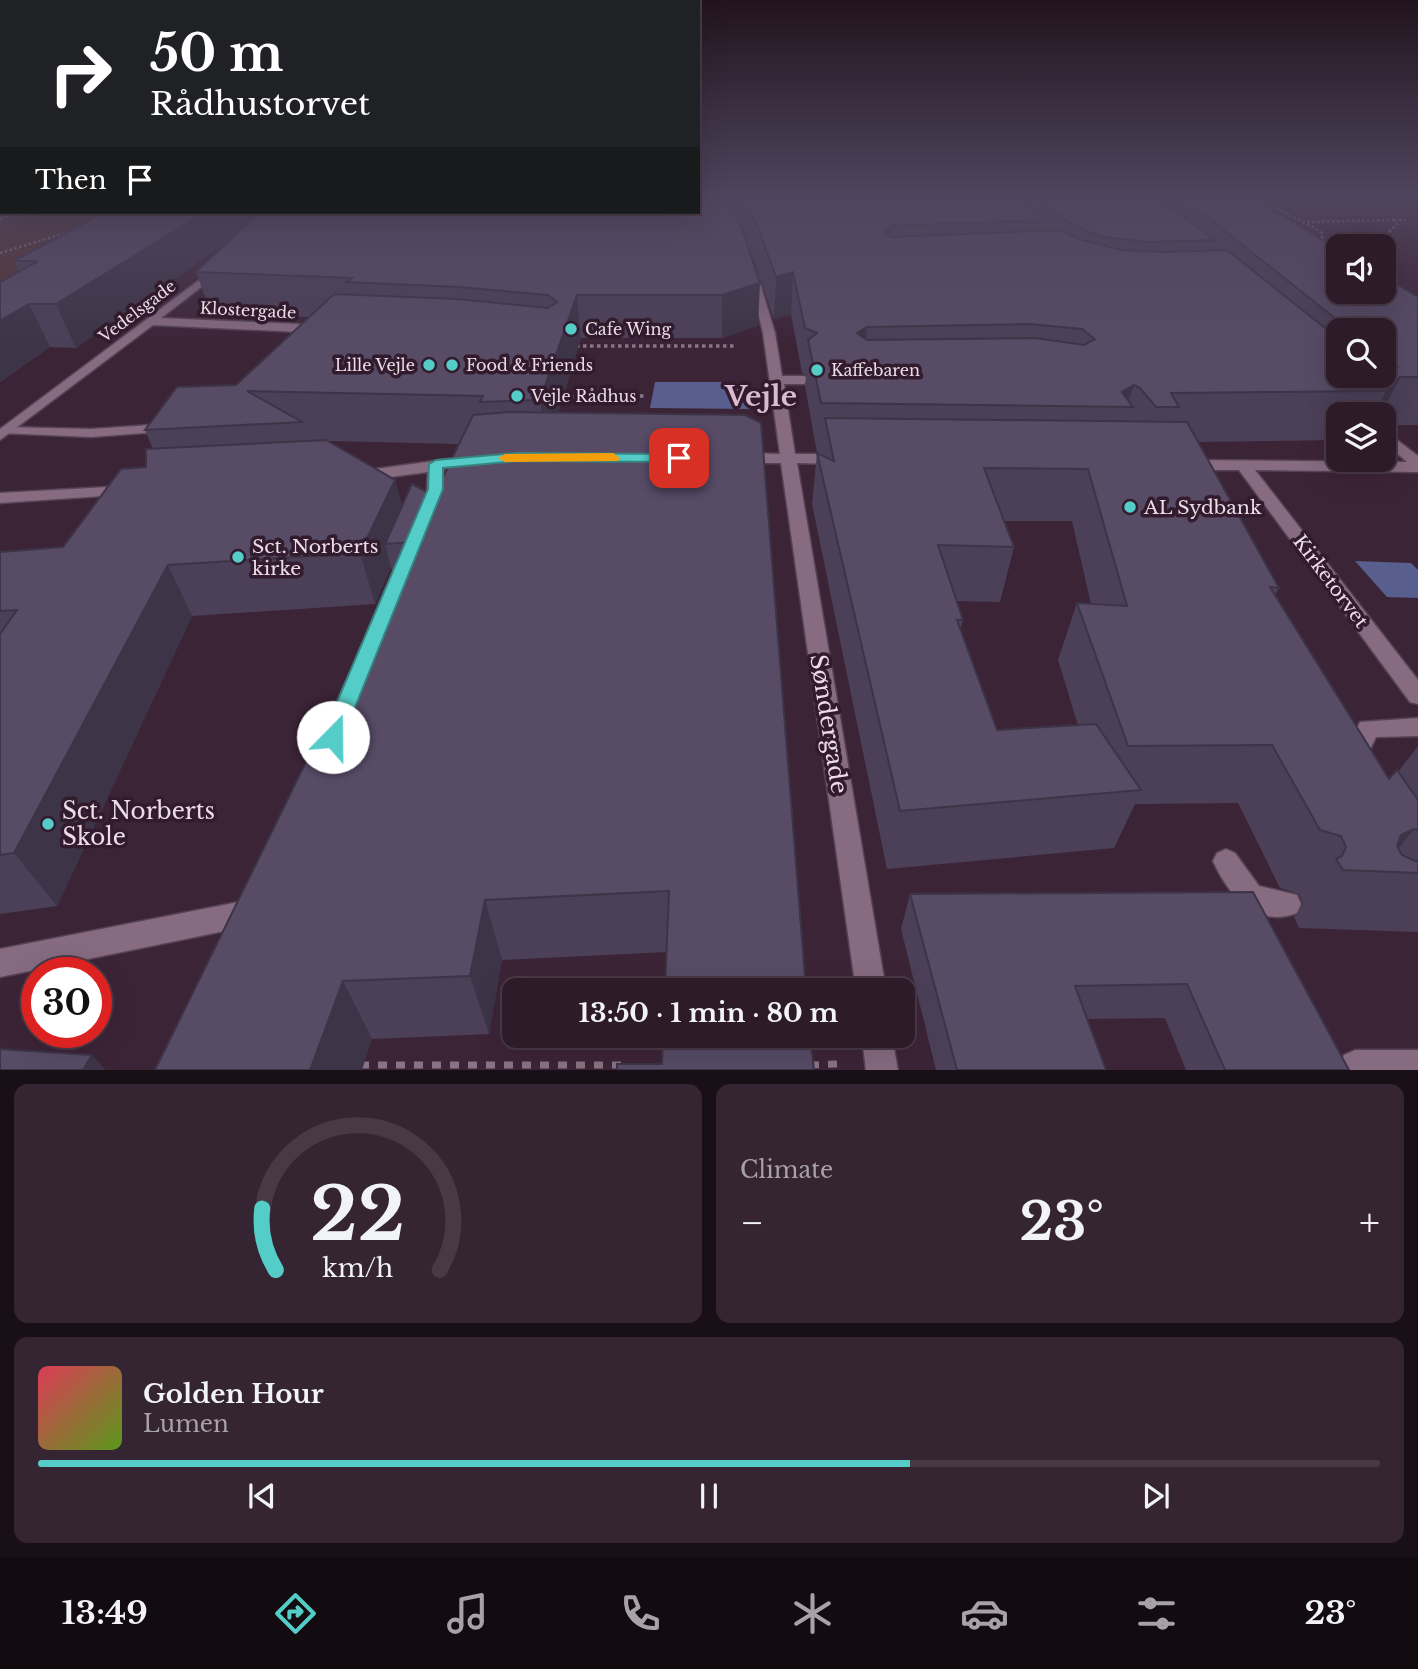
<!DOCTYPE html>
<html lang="en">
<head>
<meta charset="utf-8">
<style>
  :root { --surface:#2d1b29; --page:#352431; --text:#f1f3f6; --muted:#a7a1a8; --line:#483946; --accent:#54cdc8 }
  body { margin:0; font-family:"Libre Baskerville",serif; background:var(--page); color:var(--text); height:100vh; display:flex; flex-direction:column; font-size:26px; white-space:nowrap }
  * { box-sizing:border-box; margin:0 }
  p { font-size:23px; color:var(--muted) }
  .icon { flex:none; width:38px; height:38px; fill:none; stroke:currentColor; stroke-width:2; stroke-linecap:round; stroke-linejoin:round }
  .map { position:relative; height:1070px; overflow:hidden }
  .sheet { display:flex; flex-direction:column; gap:14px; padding:14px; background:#190f17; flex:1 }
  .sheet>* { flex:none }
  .hud { position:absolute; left:0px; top:0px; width:700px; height:214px; box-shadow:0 7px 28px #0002,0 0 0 2px var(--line); background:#202124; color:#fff; overflow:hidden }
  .tools { position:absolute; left:1326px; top:234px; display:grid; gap:14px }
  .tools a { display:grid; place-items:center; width:70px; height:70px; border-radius:14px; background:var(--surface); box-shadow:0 7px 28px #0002,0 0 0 2px var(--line); font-size:35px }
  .speed { position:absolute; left:21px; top:957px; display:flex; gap:14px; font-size:35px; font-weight:700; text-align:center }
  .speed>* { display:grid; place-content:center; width:91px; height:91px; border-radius:50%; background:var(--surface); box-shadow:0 7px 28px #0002,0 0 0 2px var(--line); line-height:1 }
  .speed .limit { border:10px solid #d22; background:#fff; color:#111 }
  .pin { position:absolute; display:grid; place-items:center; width:60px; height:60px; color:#fff; margin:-30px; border-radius:14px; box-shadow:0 4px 10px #0006 }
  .me { position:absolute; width:77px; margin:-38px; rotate:22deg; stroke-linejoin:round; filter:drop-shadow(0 0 5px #0008) }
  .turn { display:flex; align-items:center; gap:24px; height:147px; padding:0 35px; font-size:32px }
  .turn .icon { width:91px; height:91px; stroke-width:2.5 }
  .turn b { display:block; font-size:49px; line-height:60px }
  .then { display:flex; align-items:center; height:66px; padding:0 35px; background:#0003; gap:14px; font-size:26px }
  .big { font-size:52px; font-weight:700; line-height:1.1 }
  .sheet .tile { flex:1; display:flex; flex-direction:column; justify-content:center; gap:10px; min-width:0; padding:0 24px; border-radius:14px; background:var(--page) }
  .sheet .dial { align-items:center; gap:0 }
  .dial svg { height:182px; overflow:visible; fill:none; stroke:var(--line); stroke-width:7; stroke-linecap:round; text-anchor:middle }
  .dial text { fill:var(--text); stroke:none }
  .song { display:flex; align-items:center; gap:21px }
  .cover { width:84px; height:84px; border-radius:10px; background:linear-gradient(135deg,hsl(350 70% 55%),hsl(90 70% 35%)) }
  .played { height:7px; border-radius:4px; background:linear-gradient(90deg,var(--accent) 65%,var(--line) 65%) }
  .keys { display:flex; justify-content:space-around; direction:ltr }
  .heat { display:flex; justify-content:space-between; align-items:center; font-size:38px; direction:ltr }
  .sheet .tiles { flex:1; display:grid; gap:14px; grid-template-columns:1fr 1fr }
  .tile:last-child { grid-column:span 2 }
  .trip { position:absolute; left:502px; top:978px; width:413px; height:70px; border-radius:14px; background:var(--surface); box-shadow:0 7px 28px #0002,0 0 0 2px var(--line); font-weight:700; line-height:70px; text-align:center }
  .tabs { display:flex; height:112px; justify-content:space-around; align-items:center; background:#120b10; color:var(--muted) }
  .tabs .icon { width:49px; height:49px }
  .tabs .active { color:var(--accent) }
  .tabs b { font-size:32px; color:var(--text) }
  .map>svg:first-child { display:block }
</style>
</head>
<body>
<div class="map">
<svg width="1418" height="1071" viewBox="0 0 1418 1071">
  <rect width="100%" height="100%" fill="#3c2437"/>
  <polygon fill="#54322c" points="0,195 2,212 172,212 0,313"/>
  <g fill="#585f8e">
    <polygon points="655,382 746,382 751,409 650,408"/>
    <polygon points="1355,561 1411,563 1418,570 1418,598 1387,597"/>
  </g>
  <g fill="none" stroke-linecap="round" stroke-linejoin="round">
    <defs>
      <g id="lane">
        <polygon points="166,424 171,425 171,431 91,437 0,433 1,428 6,427 91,429"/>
        <path d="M 1226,849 L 1235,853 L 1259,886 L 1297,895 L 1301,904 L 1297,913 C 1255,929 1228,894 1213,861 L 1217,853 Z"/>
        <polygon points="254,899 264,903 268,912 264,921 254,925 0,977 0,949"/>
        <polygon points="1355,1050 1418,1050 1418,1071 1341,1071 1339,1066 1344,1055"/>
      </g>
      <g id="street">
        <polygon points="218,266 223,269 222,271 161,318 319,325 325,329 319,333 153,325 0,440 0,429"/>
        <polygon points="748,271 757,273 775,333 782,376 804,376 811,380 804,384 784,384 795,454 838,454 846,459 838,464 797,463 886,990 856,990 781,463 740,463 732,458 740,453 780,454 763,333"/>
        <polygon points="1384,430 1418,456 1418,472 1255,470 1418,680 1418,704 1410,702 1239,470 1188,470 1180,465 1188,460 1407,462 1384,442"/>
        <path d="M 471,456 L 476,458 L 479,461 L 476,464 L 444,469 C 443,484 441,519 424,523 L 415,518 L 427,489 L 428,472 L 360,481 L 352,476 L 360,471 Z"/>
        <polygon points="126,486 132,488 134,491 132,494 0,503 0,493"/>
        <polygon points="1418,718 1418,736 1376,737 1363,764 1355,766 1347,764 1343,757 1360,722"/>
        <polygon points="862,1036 892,1036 898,1071 866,1071"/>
      </g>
    </defs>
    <use href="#lane" stroke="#564353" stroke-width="3"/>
    <use href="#street" stroke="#564353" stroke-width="3"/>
    <g stroke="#887484" stroke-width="2.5" stroke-dasharray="2.5 2.5" stroke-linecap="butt">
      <polyline points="1249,195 1313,227 1322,233 1322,240 1319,240"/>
      <polyline points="1415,195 1418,196"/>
      <polyline points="0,219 20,212"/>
      <polyline points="1307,222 1395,220"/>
      <polyline points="1389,232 1397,224 1395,220 1406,220"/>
      <polyline points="0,253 69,232"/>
    </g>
    <g stroke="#887484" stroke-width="3.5" stroke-dasharray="3.5 3.5" stroke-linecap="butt">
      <polyline points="576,346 735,346"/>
      <polyline points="563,397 644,396"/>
    </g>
    <g stroke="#887484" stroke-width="7" stroke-dasharray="9 9" stroke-linecap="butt">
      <polyline points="360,1065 621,1065"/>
      <polyline points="810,1065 837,1064"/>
    </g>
    <use href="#lane" fill="#876b81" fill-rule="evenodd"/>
    <use href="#street" fill="#876b81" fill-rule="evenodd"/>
  </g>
  <g fill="#4b4058" fill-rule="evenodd">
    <path d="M 698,195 L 1247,195 L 1418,297 L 1418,425 L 1384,425 L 1384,415 L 1339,415 L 1339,440 L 1198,442 L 1279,588 L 1275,595 L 1389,779 L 1398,772 L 1418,746 L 1418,932 L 1299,928 L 1294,917 L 1303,904 L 1299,894 L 1280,888 L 1238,803 L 1135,804 L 1114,848 L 887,869 L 812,504 L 817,453 L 821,455 L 821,453 L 817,453 L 805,386 L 806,375 L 802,373 L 791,314 L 774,319 L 754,260 L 750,252 L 758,325 L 722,338 L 581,338 L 558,413 L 745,415 L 666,952 L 502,960 L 489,1034 L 372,1039 L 155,1070 L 395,581 L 391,567 L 375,604 L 192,616 L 57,906 L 0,914 L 0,552 L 63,547 L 146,467 L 153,449 L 145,430 L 236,385 L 309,317 L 211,313 L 196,272 L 229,240 L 76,348 L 50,347 L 0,382 L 0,282 L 19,272 L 14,261 L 267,214 L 271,214 L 271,212 L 698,212 ZM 1339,331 L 1384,331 L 1384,376 L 1339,376 ZM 329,441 L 458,444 L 434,496 L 402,506 L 395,480 ZM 1004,521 L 1072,521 L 1091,604 L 1077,603 L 1058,660 L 1078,725 L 997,730 L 960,630 L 963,620 L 956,601 L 1000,602 L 1014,547 Z"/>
    <polygon points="1253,892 1349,1070 1186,1070 1165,1018 1087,1019 1106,1070 936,1070 901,929 910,894"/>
  </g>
  <g fill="#3d3447">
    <polygon points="205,212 270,212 76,348 56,304"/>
    <polygon points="322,212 393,212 331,245"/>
    <polygon points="891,226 886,264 883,232"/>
    <polygon points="793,272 791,314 774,319 776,277"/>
    <polygon points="760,283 758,325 722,338 722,295"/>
    <polygon points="577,295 581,338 547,450 540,400"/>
    <polygon points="29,304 50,347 0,382 0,321"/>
    <polygon points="867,327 862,372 857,333"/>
    <polygon points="1400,377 1381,415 1374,415 1386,391"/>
    <polygon points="1134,385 1127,406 1122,392"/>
    <polygon points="395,480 407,528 385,544 391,567 375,604 360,553"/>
    <polygon points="168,565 192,616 57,906 14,853"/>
    <polygon points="1414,829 1380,872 1401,835"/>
    <polygon points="485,900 502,960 489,1034 470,976"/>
    <polygon points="343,981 372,1039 362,1070 310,1070"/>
    <polygon points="92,1055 106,1070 83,1070"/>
  </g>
  <g fill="#574b66" stroke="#3d3447" stroke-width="2" fill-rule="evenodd">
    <polygon points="698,195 720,195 741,226 760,283 722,295 577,295 540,400 480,402 483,396 247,391 302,422 145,430 177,387 236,385 334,294 457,299 548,308 557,302 548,295 458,287 347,282 352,278 196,272 258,214 275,214 280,212 326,212 329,214 347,215 366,212 698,212"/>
    <path d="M 738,195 L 1014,195 L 1046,220 L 891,226 L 883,232 L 891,237 L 1060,230 L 1079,239 L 1121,250 L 1165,252 L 1227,250 L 1339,339 L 1339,376 L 1384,376 L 1384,368 L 1397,367 L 1384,357 L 1384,331 L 1351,331 L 1196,208 L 1169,195 L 1247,195 L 1339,250 L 1339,292 L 1384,292 L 1384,277 L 1418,297 L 1418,377 L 1400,377 L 1386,391 L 1171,393 L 1179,407 L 1156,407 L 1140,388 L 1134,385 L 1122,392 L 1133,407 L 821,403 L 808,340 L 817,333 L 805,328 L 793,272 L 776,277 L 756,222 ZM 1029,324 L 1082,329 L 1095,339 L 1084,345 L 1035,338 L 867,340 L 857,333 L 867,327 Z"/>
    <polygon points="1035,195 1146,195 1184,216 1214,240 1147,242 1106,237 1087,231 1069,222"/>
    <polygon points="105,212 205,212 56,304 29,304 0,321 0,282 38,261 14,261"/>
    <polygon points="509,412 745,415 761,423 806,990 665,990 669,891 485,900 470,976 343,981 310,1070 155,1070 414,542 385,544 412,484 434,496 473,415"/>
    <polygon points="825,418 1187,422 1279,588 1270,587 1389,779 1397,770 1418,800 1418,830 1414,829 1401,835 1397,846 1402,855 1415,861 1418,861 1418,873 1343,870 1336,859 1342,856 1346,847 1341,836 1320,830 1272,745 1128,746 1077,603 1127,606 1088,469 984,468 1014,547 938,545 963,620 957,620 997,730 1096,724 1141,790 900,811 817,453 834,461"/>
    <polygon points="326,440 395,480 360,553 168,565 14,853 0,855 0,634 17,610 0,611 0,552 63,547 121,469 146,467 146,449"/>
    <polygon points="1253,892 1349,1070 1225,1070 1187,984 1075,986 1106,1070 957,1070 910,894"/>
    <polygon points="663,1036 810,1036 814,1070 617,1070 617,1064 662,1064"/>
    <polygon points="0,1049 92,1055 83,1070 0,1070"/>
  </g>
  <linearGradient id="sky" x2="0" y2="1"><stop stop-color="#21141e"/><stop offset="0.57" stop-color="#50455e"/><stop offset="1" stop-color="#50455e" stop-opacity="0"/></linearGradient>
  <rect width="1418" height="345" fill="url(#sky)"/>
  <polygon fill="#54cdc8" stroke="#378582" stroke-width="2" points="517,453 679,454 686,458 679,462 517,461 443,468 443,489 343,737 340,743 325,743 322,737 428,489 429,464 436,460"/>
  <polygon fill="#f59e0b" points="613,453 620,458 618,461 505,462 498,458 505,454"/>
  <g fill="#54cdc8" stroke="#321b2d" stroke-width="2.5">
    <circle cx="571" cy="329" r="7"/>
    <circle cx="429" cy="365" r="7"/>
    <circle cx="452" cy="365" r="7"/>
    <circle cx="817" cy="370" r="7"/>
    <circle cx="517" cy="396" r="7"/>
    <circle cx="1130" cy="507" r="7"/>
    <circle cx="238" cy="557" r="7"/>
    <circle cx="48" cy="824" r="7"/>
  </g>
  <g text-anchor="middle" stroke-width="7" stroke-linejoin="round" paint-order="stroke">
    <g font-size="16" fill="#ebdce8" stroke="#321b2d">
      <text transform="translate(248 310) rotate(3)" y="6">Klostergade</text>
      <text transform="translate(137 311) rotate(-37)" y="6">Vedelsgade</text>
    </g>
    <g font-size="16" fill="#ebdce8" stroke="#321b2d" text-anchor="start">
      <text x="585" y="335">Cafe Wing</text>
      <text x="415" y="371" text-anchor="end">Lille Vejle</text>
      <text x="466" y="371">Food &amp; Friends</text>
      <text x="831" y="376">Kaffebaren</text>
      <text x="531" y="402">Vejle Rådhus</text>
    </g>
    <g font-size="19" fill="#ebdce8" stroke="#321b2d" text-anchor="start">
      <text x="1144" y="514">AL Sydbank</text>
      <text x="252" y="553">Sct. Norberts<tspan x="252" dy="22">kirke</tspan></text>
    </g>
    <g font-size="19" fill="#ebdce8" stroke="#321b2d">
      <text transform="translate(1331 581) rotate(53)" y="7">Kirketorvet</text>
    </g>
    <g font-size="23" fill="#ebdce8" stroke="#321b2d">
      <text transform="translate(829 724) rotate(81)" y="8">Søndergade</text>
    </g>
    <g font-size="23" fill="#ebdce8" stroke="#321b2d" text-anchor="start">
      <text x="62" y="819">Sct. Norberts<tspan x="62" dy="26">Skole</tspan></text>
    </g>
    <g font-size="28" font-weight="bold" fill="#d9bbd2" stroke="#321b2d">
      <text x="761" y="406">Vejle</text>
    </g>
  </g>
</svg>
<div class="tools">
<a><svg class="icon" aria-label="sound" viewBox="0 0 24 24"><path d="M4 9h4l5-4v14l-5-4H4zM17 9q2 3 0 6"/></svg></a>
<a><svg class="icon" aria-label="search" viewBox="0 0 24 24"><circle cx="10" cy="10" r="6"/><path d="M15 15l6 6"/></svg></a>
<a><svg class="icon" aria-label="layers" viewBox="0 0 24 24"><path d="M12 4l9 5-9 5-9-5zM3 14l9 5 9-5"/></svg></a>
</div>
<div class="speed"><div class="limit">30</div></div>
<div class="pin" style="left:679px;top:458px;background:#d93025"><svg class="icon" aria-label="arrive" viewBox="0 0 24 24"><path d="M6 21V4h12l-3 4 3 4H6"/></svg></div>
<svg class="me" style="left:333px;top:737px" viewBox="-20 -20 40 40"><circle r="19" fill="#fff"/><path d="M0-13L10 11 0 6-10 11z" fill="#54cdc8"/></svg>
<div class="trip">13:50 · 1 min · 80 m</div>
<div class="hud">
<div class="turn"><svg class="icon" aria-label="right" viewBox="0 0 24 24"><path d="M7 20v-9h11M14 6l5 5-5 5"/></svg><div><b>50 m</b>Rådhustorvet</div></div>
<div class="then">Then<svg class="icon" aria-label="arrive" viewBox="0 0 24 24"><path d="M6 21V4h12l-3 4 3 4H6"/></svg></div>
</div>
</div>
<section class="sheet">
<div class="tiles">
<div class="tile dial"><svg viewBox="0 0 100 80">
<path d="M14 69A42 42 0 1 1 86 69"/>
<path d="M14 69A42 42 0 0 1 8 42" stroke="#54cdc8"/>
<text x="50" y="56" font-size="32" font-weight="700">22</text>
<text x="50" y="72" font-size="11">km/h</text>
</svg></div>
<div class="tile"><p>Climate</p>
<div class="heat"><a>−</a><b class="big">23°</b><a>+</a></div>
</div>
<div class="tile">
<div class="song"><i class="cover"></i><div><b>Golden Hour</b><p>Lumen</p></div></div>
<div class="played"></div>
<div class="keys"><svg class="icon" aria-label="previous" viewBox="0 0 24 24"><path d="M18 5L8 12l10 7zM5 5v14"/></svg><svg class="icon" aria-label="pause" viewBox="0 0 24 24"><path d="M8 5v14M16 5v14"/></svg><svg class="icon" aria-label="next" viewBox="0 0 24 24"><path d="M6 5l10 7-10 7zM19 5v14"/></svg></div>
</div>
</div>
</section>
<nav class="tabs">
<b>13:49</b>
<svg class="icon active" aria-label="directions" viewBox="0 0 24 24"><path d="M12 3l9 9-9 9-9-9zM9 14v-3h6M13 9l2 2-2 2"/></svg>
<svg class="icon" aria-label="music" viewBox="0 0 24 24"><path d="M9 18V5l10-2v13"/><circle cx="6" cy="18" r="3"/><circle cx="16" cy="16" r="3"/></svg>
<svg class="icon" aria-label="phone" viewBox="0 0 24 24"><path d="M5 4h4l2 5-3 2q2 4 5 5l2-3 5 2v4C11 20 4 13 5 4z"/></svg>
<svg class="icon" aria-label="climate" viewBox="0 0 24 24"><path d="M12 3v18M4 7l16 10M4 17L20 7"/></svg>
<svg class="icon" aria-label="car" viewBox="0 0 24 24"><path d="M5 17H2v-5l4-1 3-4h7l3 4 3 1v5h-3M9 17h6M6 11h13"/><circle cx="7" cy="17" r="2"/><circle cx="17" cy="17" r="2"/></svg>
<svg class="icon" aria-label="filters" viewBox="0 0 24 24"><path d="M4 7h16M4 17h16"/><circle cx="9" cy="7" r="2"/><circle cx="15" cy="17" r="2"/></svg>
<b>23°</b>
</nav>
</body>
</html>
